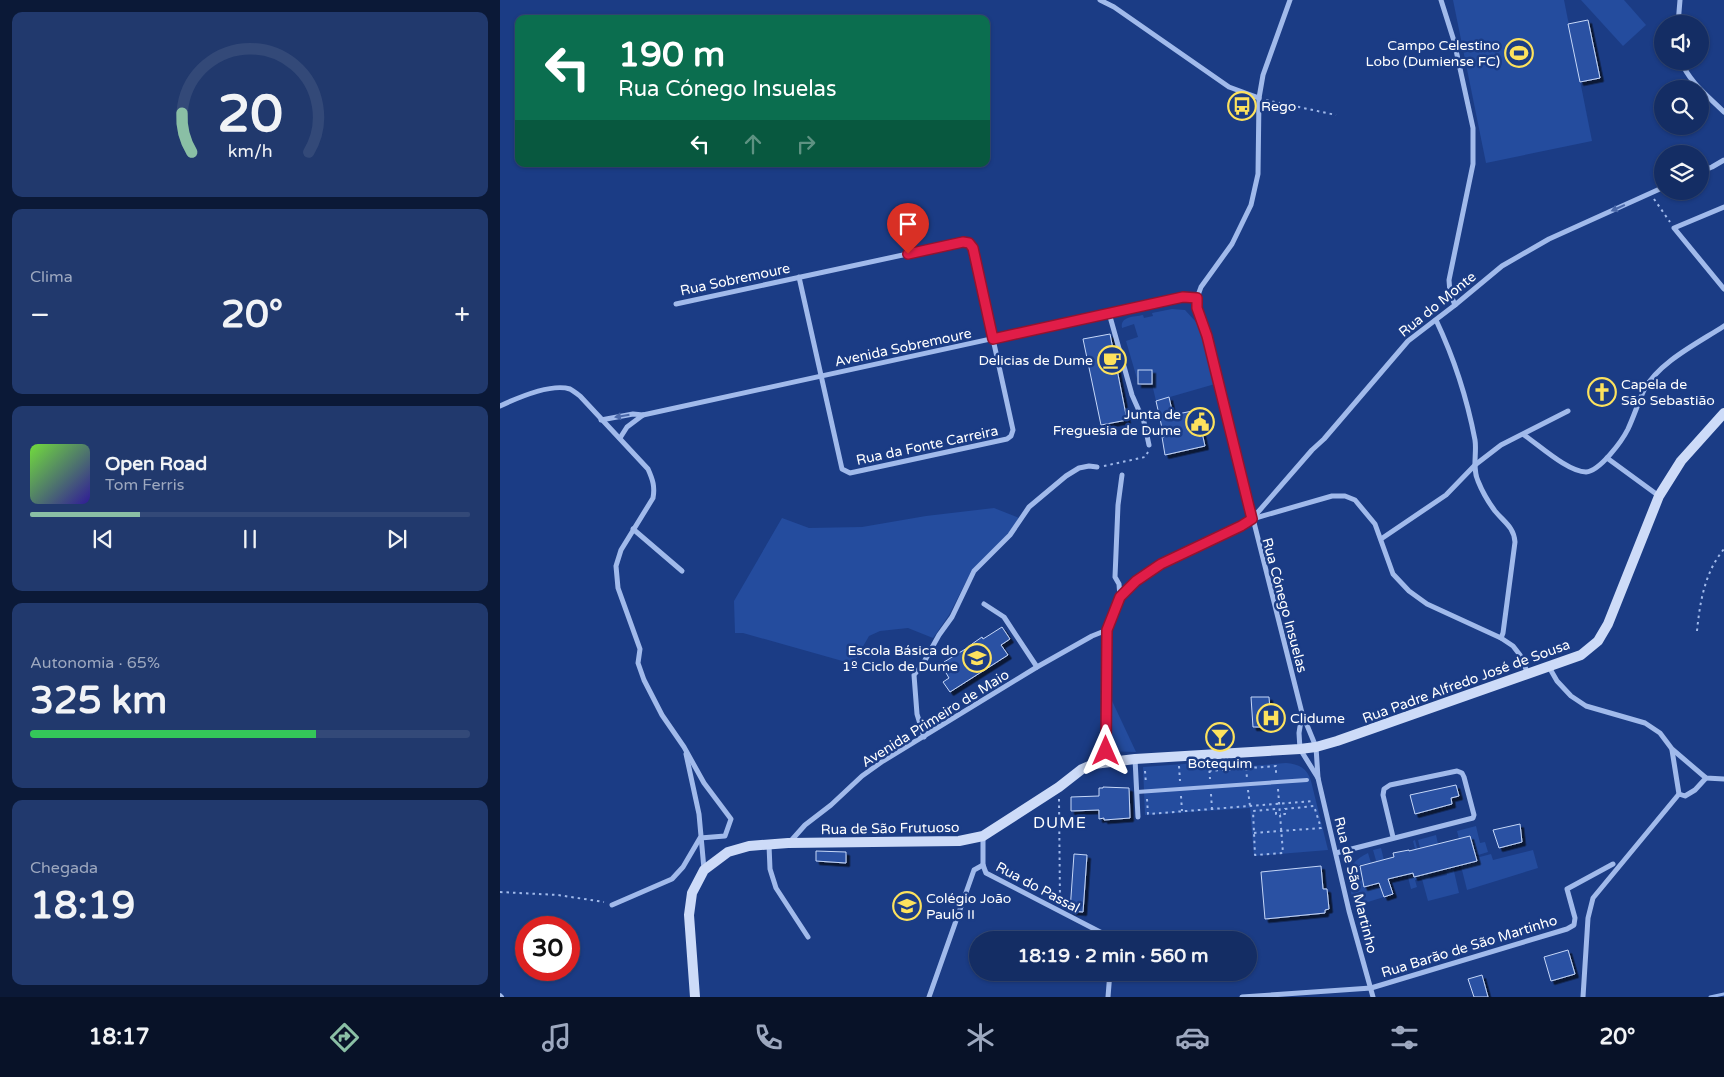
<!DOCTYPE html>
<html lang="pt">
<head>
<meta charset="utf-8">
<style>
  :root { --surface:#142d64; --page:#21396d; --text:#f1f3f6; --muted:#9da8bf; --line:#334978; --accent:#8abfa5 }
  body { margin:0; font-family:"Varela Round",sans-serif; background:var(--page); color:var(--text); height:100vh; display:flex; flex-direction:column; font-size:19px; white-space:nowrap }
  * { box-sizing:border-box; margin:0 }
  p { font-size:16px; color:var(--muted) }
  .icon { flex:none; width:28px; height:28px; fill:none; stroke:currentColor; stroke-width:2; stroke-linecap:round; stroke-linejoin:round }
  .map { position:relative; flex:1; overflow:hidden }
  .drawer { display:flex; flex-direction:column; gap:12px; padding:12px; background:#0b1937; width:500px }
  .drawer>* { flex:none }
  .banner { position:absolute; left:15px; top:15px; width:475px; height:152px; border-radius:10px; box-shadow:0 1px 4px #0004,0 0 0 1px var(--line); background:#0b6e4f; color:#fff; overflow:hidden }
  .buttons { position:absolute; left:1154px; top:15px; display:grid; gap:10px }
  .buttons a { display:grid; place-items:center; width:55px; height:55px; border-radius:50%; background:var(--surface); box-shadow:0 1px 4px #0004,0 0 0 1px var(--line); font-size:25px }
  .speed { position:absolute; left:15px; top:916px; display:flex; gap:10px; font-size:25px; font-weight:700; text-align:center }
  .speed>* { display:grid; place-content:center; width:65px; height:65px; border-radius:50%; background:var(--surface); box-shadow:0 1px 4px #0004,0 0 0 1px var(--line); line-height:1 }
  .speed .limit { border:8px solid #d22; background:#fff; color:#111 }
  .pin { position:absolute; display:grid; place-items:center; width:42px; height:42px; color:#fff; margin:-51px -21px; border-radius:50% 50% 50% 0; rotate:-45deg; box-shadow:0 0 5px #0007 }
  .pin .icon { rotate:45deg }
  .me { position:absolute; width:55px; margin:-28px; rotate:0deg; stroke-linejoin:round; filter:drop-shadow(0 0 4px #0008) }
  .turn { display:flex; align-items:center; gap:18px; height:105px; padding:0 20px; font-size:22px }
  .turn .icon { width:65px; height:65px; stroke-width:2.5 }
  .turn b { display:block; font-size:35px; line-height:42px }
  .lanes { display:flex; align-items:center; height:48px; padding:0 20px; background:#0003; justify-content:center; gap:25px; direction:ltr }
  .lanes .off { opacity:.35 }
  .big { font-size:38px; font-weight:800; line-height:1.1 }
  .drawer .tile { flex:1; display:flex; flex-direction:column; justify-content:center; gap:8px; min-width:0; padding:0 18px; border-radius:10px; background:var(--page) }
  .drawer .dial { align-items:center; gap:0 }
  .dial svg { height:130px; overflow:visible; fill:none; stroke:var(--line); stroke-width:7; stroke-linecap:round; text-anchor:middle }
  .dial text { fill:var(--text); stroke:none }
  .song { display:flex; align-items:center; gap:15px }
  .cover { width:60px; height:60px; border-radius:8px; background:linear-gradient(135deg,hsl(100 70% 55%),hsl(250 70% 35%)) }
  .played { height:5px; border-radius:2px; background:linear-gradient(90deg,var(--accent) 25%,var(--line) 25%) }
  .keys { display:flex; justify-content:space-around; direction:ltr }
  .heat { display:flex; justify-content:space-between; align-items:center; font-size:28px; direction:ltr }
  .charge { height:8px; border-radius:4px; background:linear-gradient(90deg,#34c759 65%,var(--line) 0) }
  .trip { position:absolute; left:469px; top:931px; width:288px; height:50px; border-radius:25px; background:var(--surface); box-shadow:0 1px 4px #0004,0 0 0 1px var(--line); font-weight:800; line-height:50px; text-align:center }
  .tab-bar { display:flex; height:80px; justify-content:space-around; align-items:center; background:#081228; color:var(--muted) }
  .tab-bar .icon { width:35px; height:35px }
  .tab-bar .current { color:var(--accent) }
  .tab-bar b { font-size:22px; color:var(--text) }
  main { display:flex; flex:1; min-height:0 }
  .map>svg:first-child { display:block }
</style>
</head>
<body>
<main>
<section class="drawer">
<div class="tile dial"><svg viewBox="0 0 100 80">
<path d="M14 69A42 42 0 1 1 86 69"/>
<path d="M14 69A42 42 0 0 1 8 45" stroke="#8abfa5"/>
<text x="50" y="56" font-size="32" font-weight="700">20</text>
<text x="50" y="72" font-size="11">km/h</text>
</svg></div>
<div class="tile"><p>Clima</p>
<div class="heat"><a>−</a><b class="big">20°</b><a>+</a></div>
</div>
<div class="tile">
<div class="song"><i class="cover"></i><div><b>Open Road</b><p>Tom Ferris</p></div></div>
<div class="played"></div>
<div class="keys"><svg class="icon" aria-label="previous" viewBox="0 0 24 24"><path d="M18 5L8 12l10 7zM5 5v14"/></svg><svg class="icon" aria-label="pause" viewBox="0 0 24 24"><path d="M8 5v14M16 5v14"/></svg><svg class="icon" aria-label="next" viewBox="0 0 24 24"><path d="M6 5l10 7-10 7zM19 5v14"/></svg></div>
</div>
<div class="tile"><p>Autonomia · 65%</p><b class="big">325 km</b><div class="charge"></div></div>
<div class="tile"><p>Chegada</p><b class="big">18:19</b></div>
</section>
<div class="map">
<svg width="1224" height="997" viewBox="0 0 1224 997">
  <defs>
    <filter id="shadow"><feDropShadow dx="3.5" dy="3.5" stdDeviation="0" flood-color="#0009"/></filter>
  </defs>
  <rect width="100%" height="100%" fill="#1b3c85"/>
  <g fill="#244c9e">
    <polygon points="953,0 1064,0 1092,141 986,163"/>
    <polygon points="1081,0 1124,0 1146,25 1123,46"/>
    <path d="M 672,309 L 685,310 L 696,322 L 701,331 L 715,384 L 656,401 L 652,384 L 652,370 L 639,370 L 638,382 L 626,341 L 638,337 L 634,324 L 622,328 C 620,316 634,317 643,315 L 644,318 L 653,316 L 652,313 Z"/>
    <polygon points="494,508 519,518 508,534 472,570 449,615 433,638 408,628 380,631 369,636 353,664 243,633 235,633 234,601 282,518 309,528 362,527 426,516"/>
    <polygon points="606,688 636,752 606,751"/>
    <path d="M 711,762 L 712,769 L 786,763 C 799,764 807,768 811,781 L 828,850 L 754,856 L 750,808 L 645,815 L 643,767 Z"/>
    <polygon points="976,826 980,843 985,842 988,852 975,856 970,837 959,839 957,831"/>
    <polygon points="936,835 938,844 923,860 918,840"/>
    <polygon points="915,840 921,863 926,862 930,879 947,875 946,869 953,867 959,893 928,901 922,879 915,880 917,887 911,889 907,873 920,869 913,841"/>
    <path d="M 881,848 L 891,889 L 882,892 L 884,897 L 855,906 C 848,882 841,866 868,853 L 871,863 L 859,865 L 865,889 L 883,885 L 873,850 Z"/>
    <polygon points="1033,850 1038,868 967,890 961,866 977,862 976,858 991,854 993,860"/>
  </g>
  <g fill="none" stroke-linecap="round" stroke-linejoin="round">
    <polyline stroke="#94b3ed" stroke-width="3" points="1210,997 1224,994"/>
  </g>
  <g fill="#2951a3" stroke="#c6d7f8" filter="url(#shadow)">
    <polygon points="1088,20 1100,78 1080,82 1068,24"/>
    <polygon points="610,334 627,420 601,425 583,339"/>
    <rect x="638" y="370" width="14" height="14"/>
    <polygon points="669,397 673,415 697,410 705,446 665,455 662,437 664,437 656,401"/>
    <polygon points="502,627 510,639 501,645 508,655 450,692 443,682 449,678 442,666 445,664 444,662 472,645 472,644 482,637 483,639"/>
    <polygon points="751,697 769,697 771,723 762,723 762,727 753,727"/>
    <polygon points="956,785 959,796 951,798 952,804 915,814 910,795"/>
    <polygon points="603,787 629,788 630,818 604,820 604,818 599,819 599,810 571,811 571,797 599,796 599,788 603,788"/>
    <polygon points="1020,824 1022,842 999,848 993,830"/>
    <polygon points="970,836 977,861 914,877 913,873 888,879 893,894 884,897 879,883 864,887 860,866 894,857 893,853 909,850 909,851"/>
    <polygon points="316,851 346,852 346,863 316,861"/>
    <polygon points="574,854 587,855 583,912 570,911"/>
    <polygon points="821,866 823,889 827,889 829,909 825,910 825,913 765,919 761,872"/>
    <polygon points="1068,950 1075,974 1051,981 1044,957"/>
    <polygon points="982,975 988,997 974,997 968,979"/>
  </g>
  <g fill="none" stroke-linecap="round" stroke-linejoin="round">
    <g stroke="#a1baeb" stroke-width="2" stroke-dasharray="2.5 4" stroke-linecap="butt">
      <polyline points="766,100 836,115"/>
      <polyline points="1154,199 1170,222"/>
      <polyline points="604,466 645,457 648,452"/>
      <path d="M 1197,631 C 1200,601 1205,572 1224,549"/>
      <polyline points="709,764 710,779"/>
      <polyline points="679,766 680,781"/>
      <polyline points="746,768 747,778"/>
      <polyline points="645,771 646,784"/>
      <polyline points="709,771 776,766 776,776"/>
      <polyline points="778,789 783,853 755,855 753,811 776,809 776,814 781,814"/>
      <polyline points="748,790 750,806"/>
      <polyline points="711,794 712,809"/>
      <polyline points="681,796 682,811"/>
      <polyline points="559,799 560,902"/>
      <polyline points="647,799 648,814 814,801"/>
      <polyline points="754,833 821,828 814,806 785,809 785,814 781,814"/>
      <polyline points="0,892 58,895 104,902"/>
    </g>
    <g stroke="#a1baeb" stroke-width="4">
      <polyline points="637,792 807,780"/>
      <polyline points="0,995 2,997"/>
    </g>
    <g stroke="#a1baeb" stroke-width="5">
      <polyline points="600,0 614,7 729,87 759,98"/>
      <polyline points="790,0 763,75 759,98 758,174 751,205 732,244 701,287 697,298 697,308 707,336 802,713 816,747 818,778 849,911 873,997"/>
      <polyline points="941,0 954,41 973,128 973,164 949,280 950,293 955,305"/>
      <polyline points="1178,24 1180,0"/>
      <path d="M 1181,61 C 1189,82 1209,97 1224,112"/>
      <polyline points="1200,172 1212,167 1224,160"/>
      <polyline points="1224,207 1174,228 1224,289"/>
      <polyline points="176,304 463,242 469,243 473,248 513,430 511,436 507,439 350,473 342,469 299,277"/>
      <polyline points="609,313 632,395 644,422 649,445"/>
      <path d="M 936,320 C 954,358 967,398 975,440 C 977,453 972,468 978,481 C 982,491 989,503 995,511 C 1004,522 1014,527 1015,542 L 1003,633 L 1001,638"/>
      <path d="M 0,406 C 17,398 51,383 70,389 C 74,391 77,394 80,396 L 148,469 C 153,480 155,487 153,498 L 121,550 L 116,566 L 118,588 L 140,649 L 138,663 L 144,680 L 162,715 L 184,747 L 204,783 L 231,819 L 225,836 L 200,838 L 183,867 L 172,879 L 112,905"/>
      <polyline points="101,420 133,414 143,415 683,297 697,298"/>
      <path d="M 1024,435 C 1039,445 1068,472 1086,472 C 1100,471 1122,441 1128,429 C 1134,416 1138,403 1144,390 C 1159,362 1198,343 1224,326"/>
      <polyline points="120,438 127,427 143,415"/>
      <polyline points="1107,458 1159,496"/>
      <polyline points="752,519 832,496 845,496 855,500 875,524 893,574 909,591 927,604 1001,638 1013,646 1020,655 1028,674"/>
      <polyline points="133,529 182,571"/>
      <polyline points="881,539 946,495 975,465 1001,445 1068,411"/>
      <polyline points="620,597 619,584 615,577 618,505 622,475"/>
      <polyline points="484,604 504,617 537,667"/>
      <polyline points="1049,667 1057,681 1071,696 1086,706 1145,723 1160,733 1172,749 1206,778 1224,779"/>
      <polyline points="802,714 799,733 800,749 818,778"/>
      <polyline points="424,737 417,714 414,675 424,662 439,635 452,617 474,571 510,535 529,507 566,476 579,468 589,466 597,467"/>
      <polyline points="1172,750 1179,794 1185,796 1195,790 1206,778"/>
      <polyline points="186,754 199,814 204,869"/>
      <polyline points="635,759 638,817"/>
      <polyline points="606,762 607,630 620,597 636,581 661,564 741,526 752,519 812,450 824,439 908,341 955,305 1002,266 1049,239 1162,188"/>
      <polyline points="483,836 483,865 486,873 606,935 611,940"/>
      <polyline points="289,843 305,825 331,805 362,776 383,761 537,667 592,636 607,630"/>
      <polyline points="269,845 270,869 276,888 308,937"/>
      <polyline points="836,853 973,818 974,815 964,777 962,773 957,771 890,785 884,789 883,795 893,837"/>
      <polyline points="429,997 474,870 483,865"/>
      <polyline points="608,997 610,972"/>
      <polyline points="742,997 871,988 1067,929 1074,925 1075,918 1067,889 1113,864"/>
      <polyline points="1083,997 1088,918 1093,898 1179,794"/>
    </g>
    <polyline stroke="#cddbf8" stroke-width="10" points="195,997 189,915 192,893 204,870 228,852 249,846 288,843 459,841 483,836 559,787 582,769 594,764 635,759 800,749 816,747 837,741 1081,655 1098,641 1108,624 1159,496 1181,461 1224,413"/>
  </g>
  <defs><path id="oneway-solid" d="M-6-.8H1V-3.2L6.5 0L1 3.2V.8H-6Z" transform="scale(1.25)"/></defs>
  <g fill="#4a68a9">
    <use href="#oneway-solid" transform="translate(1118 208) rotate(156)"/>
    <use href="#oneway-solid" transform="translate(122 416) rotate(171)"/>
  </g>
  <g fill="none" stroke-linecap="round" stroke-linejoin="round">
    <defs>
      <polyline id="route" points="408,254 463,242 469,243 473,248 493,339 683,297 697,298 697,308 707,336 752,519 741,526 661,564 636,581 620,597 607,630 606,751"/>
    </defs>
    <use href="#route" stroke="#92132f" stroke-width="12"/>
    <use href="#route" stroke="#e11d48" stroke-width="9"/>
  </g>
  <defs>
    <symbol id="stadium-ring" viewBox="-11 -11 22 22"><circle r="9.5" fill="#1b3c85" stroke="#fde25d" stroke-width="1.5"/><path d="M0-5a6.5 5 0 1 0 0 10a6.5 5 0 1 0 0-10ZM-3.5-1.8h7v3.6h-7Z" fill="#fde25d"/></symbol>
    <symbol id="bus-ring" viewBox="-11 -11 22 22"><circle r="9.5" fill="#1b3c85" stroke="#fde25d" stroke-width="1.5"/><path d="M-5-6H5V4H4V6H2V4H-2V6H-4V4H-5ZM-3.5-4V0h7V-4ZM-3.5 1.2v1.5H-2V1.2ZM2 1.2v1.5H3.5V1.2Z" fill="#fde25d"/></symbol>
    <symbol id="cafe-ring" viewBox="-11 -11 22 22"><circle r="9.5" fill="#1b3c85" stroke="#fde25d" stroke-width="1.5"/><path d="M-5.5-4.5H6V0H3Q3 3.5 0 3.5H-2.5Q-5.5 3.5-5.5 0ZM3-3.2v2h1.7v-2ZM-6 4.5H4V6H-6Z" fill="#fde25d"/></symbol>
    <symbol id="church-ring" viewBox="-11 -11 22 22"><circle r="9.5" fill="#1b3c85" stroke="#fde25d" stroke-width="1.5"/><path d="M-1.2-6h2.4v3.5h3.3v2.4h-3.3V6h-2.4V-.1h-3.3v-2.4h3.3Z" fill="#fde25d"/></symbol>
    <symbol id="civic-ring" viewBox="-11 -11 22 22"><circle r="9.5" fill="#1b3c85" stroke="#fde25d" stroke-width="1.5"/><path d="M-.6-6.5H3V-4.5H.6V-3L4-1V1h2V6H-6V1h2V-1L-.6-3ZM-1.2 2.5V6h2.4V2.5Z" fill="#fde25d"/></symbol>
    <symbol id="school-ring" viewBox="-11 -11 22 22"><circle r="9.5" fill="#1b3c85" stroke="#fde25d" stroke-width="1.5"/><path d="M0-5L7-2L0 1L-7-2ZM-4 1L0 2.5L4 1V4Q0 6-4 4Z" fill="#fde25d"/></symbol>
    <symbol id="hospital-ring" viewBox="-11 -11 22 22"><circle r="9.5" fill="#1b3c85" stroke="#fde25d" stroke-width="1.5"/><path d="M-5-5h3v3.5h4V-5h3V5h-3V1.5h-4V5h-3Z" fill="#fde25d"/></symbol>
    <symbol id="bar-ring" viewBox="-11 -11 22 22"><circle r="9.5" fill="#1b3c85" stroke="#fde25d" stroke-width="1.5"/><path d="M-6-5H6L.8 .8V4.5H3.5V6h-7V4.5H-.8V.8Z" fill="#fde25d"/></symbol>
  </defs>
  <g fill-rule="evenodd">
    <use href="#stadium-ring" x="1003" y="37" width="32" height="32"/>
    <use href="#bus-ring" x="726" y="90" width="32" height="32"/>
    <use href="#cafe-ring" x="596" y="344" width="32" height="32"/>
    <use href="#church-ring" x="1086" y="376" width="32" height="32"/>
    <use href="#civic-ring" x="684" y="406" width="32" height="32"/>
    <use href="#school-ring" x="461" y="642" width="32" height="32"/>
    <use href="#hospital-ring" x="755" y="702" width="32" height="32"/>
    <use href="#bar-ring" x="704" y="721" width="32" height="32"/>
    <use href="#school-ring" x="391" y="890" width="32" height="32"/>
  </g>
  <g text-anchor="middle" stroke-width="5" stroke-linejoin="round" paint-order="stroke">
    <g font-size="14" fill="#fff" stroke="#1b3c85" text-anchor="end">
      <text x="1000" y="50">Campo Celestino<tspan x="1000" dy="16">Lobo (Dumiense FC)</tspan></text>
      <text x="761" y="111" text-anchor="start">Rego</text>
      <text x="593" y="365">Delicias de Dume</text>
      <text x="1121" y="389" text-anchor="start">Capela de<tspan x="1121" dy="16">São Sebastião</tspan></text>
      <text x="681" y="419">Junta de<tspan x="681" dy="16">Freguesia de Dume</tspan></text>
      <text x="458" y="655">Escola Básica do<tspan x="458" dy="16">1º Ciclo de Dume</tspan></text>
      <text x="790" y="723" text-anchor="start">Clidume</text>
      <text x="720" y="768" text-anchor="middle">Botequim</text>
      <text x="426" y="903" text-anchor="start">Colégio João<tspan x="426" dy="16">Paulo II</tspan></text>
    </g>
    <g font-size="14" fill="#fff" stroke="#1b3c85">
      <text transform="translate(235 279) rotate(-12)" y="5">Rua Sobremoure</text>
      <text transform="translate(937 304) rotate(-39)" y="5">Rua do Monte</text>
      <text transform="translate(403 347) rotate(-12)" y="5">Avenida Sobremoure</text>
      <text transform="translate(427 445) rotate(-12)" y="5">Rua da Fonte Carreira</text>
      <text transform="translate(785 605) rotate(75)" y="5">Rua Cónego Insuelas</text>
      <text transform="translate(966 681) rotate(-20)" y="5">Rua Padre Alfredo José de Sousa</text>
      <text transform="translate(435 718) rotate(-32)" y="5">Avenida Primeiro de Maio</text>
      <text transform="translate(390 828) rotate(-1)" y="5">Rua de São Frutuoso</text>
      <text transform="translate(856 885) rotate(76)" y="5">Rua de São Martinho</text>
      <text transform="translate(538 887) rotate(28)" y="5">Rua do Passal</text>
      <text transform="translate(969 946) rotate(-17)" y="5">Rua Barão de São Martinho</text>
    </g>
    <g font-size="16" letter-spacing="1" fill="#fff" stroke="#1b3c85">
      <text x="560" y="828">DUME</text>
    </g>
  </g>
</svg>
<div class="buttons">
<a><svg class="icon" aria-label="sound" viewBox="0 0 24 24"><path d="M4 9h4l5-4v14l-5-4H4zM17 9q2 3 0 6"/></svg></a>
<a><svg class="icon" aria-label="search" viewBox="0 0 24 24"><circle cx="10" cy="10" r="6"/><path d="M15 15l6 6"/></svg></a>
<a><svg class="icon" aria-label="layers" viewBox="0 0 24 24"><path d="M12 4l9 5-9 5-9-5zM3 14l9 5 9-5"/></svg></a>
</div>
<div class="speed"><div class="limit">30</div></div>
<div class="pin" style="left:408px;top:254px;background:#d93025"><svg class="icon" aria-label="arrive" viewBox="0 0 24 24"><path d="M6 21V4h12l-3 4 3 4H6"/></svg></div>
<svg class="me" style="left:606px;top:751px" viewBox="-20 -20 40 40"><path d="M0-17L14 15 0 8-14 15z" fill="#e11d48" stroke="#fff" stroke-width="4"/></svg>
<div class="trip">18:19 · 2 min · 560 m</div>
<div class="banner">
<div class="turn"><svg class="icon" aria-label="left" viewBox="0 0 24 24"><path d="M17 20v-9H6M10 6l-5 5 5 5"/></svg><div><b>190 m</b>Rua Cónego Insuelas</div></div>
<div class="lanes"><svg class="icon" aria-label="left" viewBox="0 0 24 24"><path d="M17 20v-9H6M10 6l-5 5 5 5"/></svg><svg class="icon off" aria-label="ahead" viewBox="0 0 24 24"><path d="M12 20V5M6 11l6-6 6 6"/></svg><svg class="icon off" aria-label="right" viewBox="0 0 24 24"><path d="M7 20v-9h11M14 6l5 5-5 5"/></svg></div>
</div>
</div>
</main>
<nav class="tab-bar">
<b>18:17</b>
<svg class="icon current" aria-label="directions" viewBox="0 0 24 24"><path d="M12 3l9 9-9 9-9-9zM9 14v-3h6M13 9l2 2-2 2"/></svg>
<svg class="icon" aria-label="music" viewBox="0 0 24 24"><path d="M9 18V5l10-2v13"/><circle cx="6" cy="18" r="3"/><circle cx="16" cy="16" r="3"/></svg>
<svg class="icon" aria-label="phone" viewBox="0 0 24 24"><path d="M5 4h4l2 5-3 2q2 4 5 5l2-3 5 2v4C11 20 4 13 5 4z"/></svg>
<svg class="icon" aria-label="climate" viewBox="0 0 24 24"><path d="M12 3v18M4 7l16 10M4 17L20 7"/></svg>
<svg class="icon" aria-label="car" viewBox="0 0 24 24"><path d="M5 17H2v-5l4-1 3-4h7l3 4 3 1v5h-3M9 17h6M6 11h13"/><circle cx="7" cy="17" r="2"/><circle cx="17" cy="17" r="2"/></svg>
<svg class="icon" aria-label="filters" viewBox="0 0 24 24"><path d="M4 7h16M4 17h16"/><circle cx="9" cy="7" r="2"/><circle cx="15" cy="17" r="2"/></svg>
<b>20°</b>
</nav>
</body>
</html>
